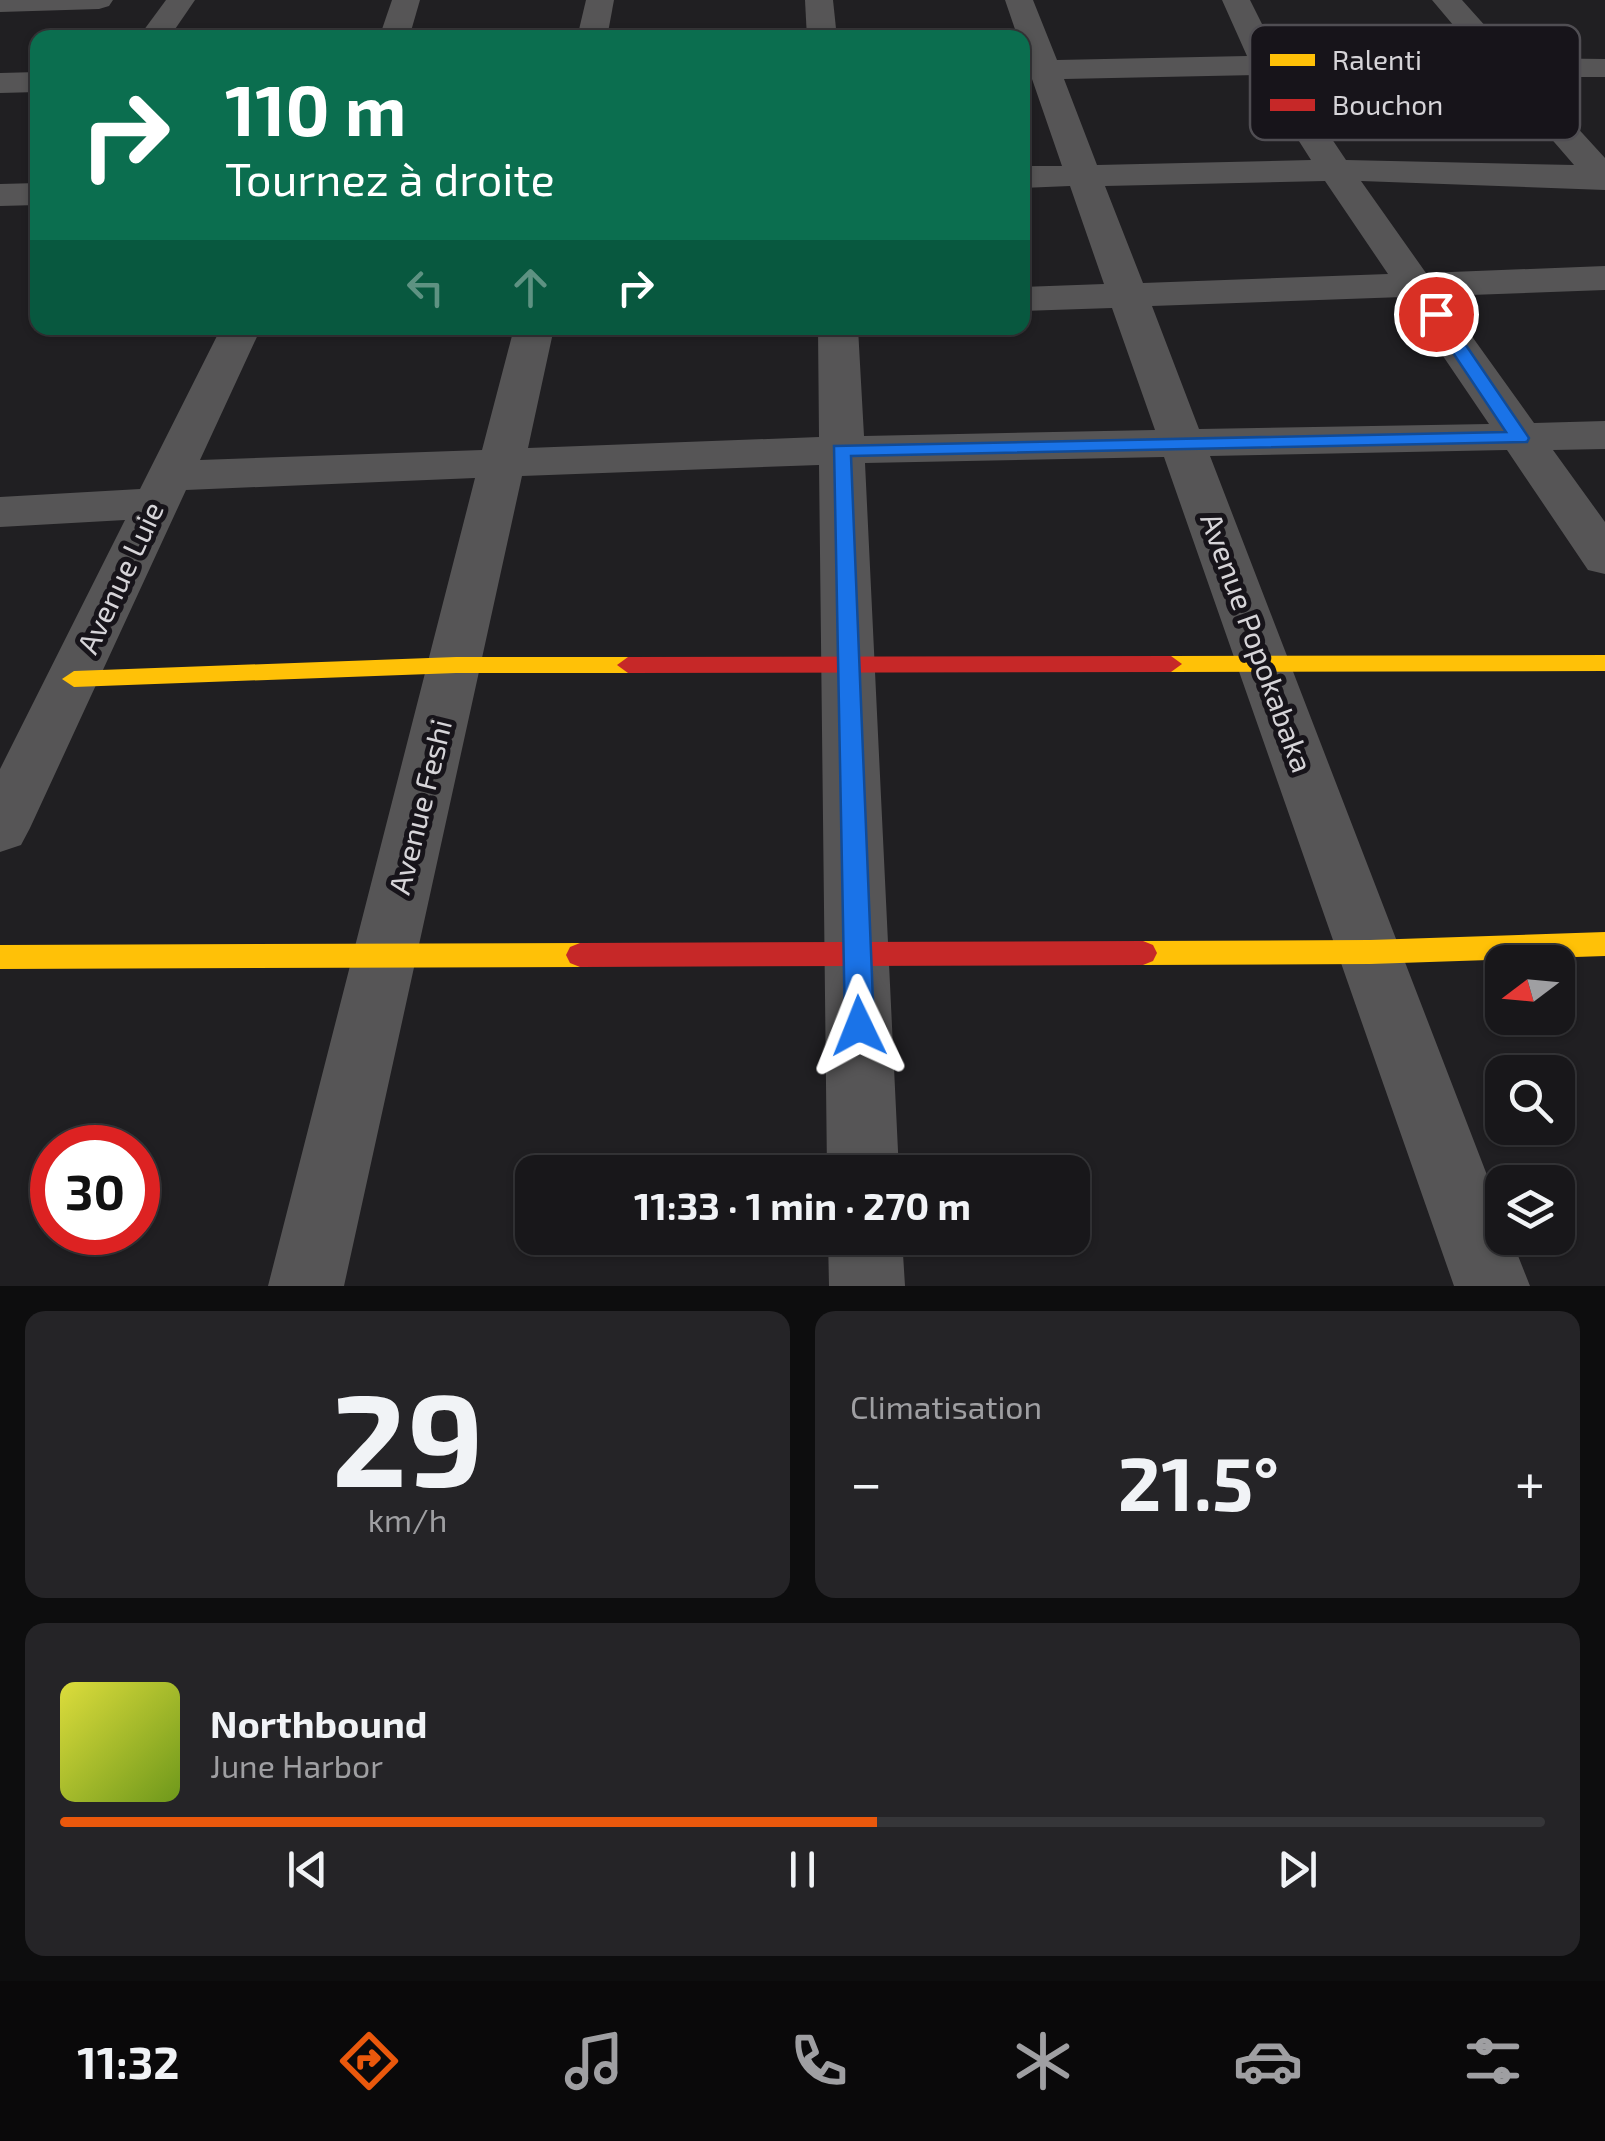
<!DOCTYPE html>
<html lang="fr">
<head>
<meta charset="utf-8">
<style>
  :root { --surface:#18171a; --page:#252427; --text:#f1f3f6; --muted:#9f9fa2; --line:#363639; --accent:#ea580c }
  body { margin:0; font-family:"Exo 2",sans-serif; background:var(--page); color:var(--text); height:100vh; display:flex; flex-direction:column; font-size:38px; white-space:nowrap }
  * { box-sizing:border-box; margin:0 }
  p { font-size:32px; color:var(--muted) }
  .icon { flex:none; width:55px; height:55px; fill:none; stroke:currentColor; stroke-width:2; stroke-linecap:round; stroke-linejoin:round }
  .map { position:relative; height:1286px; overflow:hidden }
  .panel { display:flex; flex-direction:column; gap:25px; padding:25px; background:#0d0d0e; flex:1 }
  .panel>* { flex:none }
  .top-card { position:absolute; left:30px; top:30px; width:1000px; height:305px; border-radius:20px; box-shadow:0 2px 8px #0004,0 0 0 2px var(--line); background:#0b6e4f; color:#fff; overflow:hidden }
  .needle { width:65px; rotate:254deg }
  .buttons { position:absolute; left:1485px; top:945px; display:grid; gap:20px }
  .buttons a { display:grid; place-items:center; width:90px; height:90px; border-radius:20px; background:var(--surface); box-shadow:0 2px 8px #0004,0 0 0 2px var(--line); font-size:50px }
  .speed { position:absolute; left:30px; top:1125px; display:flex; gap:20px; font-size:50px; font-weight:700; text-align:center }
  .speed>* { display:grid; place-content:center; width:130px; height:130px; border-radius:50%; background:var(--surface); box-shadow:0 2px 8px #0004,0 0 0 2px var(--line); line-height:1 }
  .speed .limit { border:15px solid #d22; background:#fff; color:#111 }
  .pin { position:absolute; display:grid; place-items:center; width:85px; height:85px; color:#fff; margin:-42px; border:5px solid #fff; border-radius:50%; box-shadow:0 2px 10px #0007 }
  .me { position:absolute; width:110px; margin:-55px; rotate:358deg; stroke-linejoin:round; filter:drop-shadow(0 0 8px #0008) }
  .turn { display:flex; align-items:center; gap:35px; height:210px; padding:0 30px; font-size:45px }
  .turn .icon { width:130px; height:130px; stroke-width:2.5 }
  .turn b { display:block; font-size:70px; line-height:85px }
  .lanes { display:flex; align-items:center; height:95px; padding:0 30px; background:#0003; justify-content:center; gap:50px; direction:ltr }
  .lanes .off { opacity:.35 }
  .big { font-size:75px; font-weight:700; line-height:1.1 }
  .panel .card { flex:1; display:flex; flex-direction:column; justify-content:center; gap:15px; min-width:0; padding:0 35px; border-radius:20px; background:var(--page) }
  .panel .dial { align-items:center; gap:0 }
  .dial b { font-size:130px; line-height:1 }
  .song { display:flex; align-items:center; gap:30px }
  .cover { width:120px; height:120px; border-radius:15px; background:linear-gradient(135deg,hsl(60 70% 55%),hsl(80 70% 35%)) }
  .played { height:10px; border-radius:5px; background:linear-gradient(90deg,var(--accent) 55%,var(--line) 55%) }
  .keys { display:flex; justify-content:space-around; direction:ltr }
  .heat { display:flex; justify-content:space-between; align-items:center; font-size:55px; direction:ltr }
  .panel .tiles { flex:1; display:grid; gap:25px; grid-template-columns:1fr 1fr }
  .card:last-child { grid-column:span 2 }
  .trip { position:absolute; left:515px; top:1155px; width:575px; height:100px; border-radius:20px; background:var(--surface); box-shadow:0 2px 8px #0004,0 0 0 2px var(--line); font-weight:700; line-height:100px; text-align:center }
  .dock { display:flex; height:160px; justify-content:space-around; align-items:center; background:#0a090a; color:var(--muted) }
  .dock .icon { width:70px; height:70px }
  .dock .selected { color:var(--accent) }
  .dock b { font-size:45px; color:var(--text) }
  .map>svg:first-child { display:block }
</style>
</head>
<body>
<div class="map">
<svg width="1605" height="1286" viewBox="0 0 1605 1286">
  <rect width="100%" height="100%" fill="#201f22"/>
  <g fill="none" stroke-linecap="round" stroke-linejoin="round">
    <g fill="#565556" fill-rule="evenodd">
      <polygon points="0,0 113,0 109,6 99,9 0,12"/>
      <polygon points="166,0 195,0 169,38 138,38"/>
      <polygon points="392,0 420,0 409,38 379,38"/>
      <polygon points="586,0 614,0 607,38 577,38"/>
      <polygon points="805,0 833,0 837,38 807,38"/>
      <path d="M 1005,0 L 1033,0 L 1057,60 L 1247,56 L 1222,0 L 1250,0 L 1278,56 L 1481,58 L 1432,0 L 1462,0 L 1514,58 L 1605,59 L 1605,77 L 1531,77 L 1605,158 L 1605,190 L 1361,181 L 1426,273 L 1605,266 L 1605,290 L 1443,296 L 1534,423 L 1605,421 L 1605,449 L 1553,450 L 1605,522 L 1605,574 L 1588,570 L 1507,450 L 1210,456 L 1502,1214 L 1502,1238 L 1511,1238 L 1530,1286 L 1454,1286 L 1164,457 L 865,463 L 899,1172 L 827,1172 L 819,465 L 522,476 L 344,1286 L 268,1286 L 475,478 L 186,490 L 30,828 L 21,845 L 0,852 L 0,769 L 125,520 L 0,527 L 0,497 L 140,489 L 221,328 L 261,328 L 200,460 L 482,450 L 514,328 L 554,328 L 528,448 L 819,437 L 818,328 L 858,328 L 864,436 L 1155,430 L 1112,308 L 1022,311 L 1022,287 L 1104,284 L 1070,186 L 1022,188 L 1022,166 L 1062,166 L 1032,79 L 1022,79 L 1022,61 L 1026,61 L 1022,38 L 1018,38 ZM 1257,75 L 1311,160 L 1097,165 L 1064,79 ZM 1289,75 L 1497,76 L 1574,165 L 1346,160 ZM 1325,181 L 1388,274 L 1143,283 L 1105,186 ZM 1403,297 L 1489,424 L 1199,429 L 1152,306 Z"/>
      <polygon points="38,72 38,92 0,93 0,73"/>
      <polygon points="38,183 38,205 0,206 0,184"/>
      <polygon points="828,1238 902,1238 905,1286 829,1286"/>
    </g>
    <g fill="#ffc107" fill-rule="evenodd">
      <polygon points="1605,655 1605,671 1171,672 1160,664 1171,656"/>
      <polygon points="456,657 628,657 639,665 628,673 456,673 74,687 62,679 74,671"/>
      <polygon points="1605,932 1605,956 1370,964 1143,965 1133,961 1129,953 1133,945 1143,941 1370,940"/>
      <polygon points="580,943 590,947 594,955 590,963 580,967 0,969 0,945"/>
    </g>
    <g fill="#c62828" fill-rule="evenodd">
      <polygon points="1171,656 1182,664 1171,672 628,673 617,665 628,657"/>
      <polygon points="1143,941 1153,945 1157,953 1153,961 1143,965 580,967 570,963 566,955 570,947 580,943"/>
    </g>
  </g>
  <polygon fill="#1a73e8" stroke="#114b97" stroke-width="2.5" points="1436,309 1442,310 1529,438 1527,442 851,456 874,1026 869,1035 859,1039 849,1035 845,1026 834,446 1506,432 1427,314"/>
  <g text-anchor="middle" stroke-width="10" stroke-linejoin="round" paint-order="stroke">
    <g font-size="30" fill="#d6d4d8" stroke="#17141a">
      <text transform="translate(121 578) rotate(-65)" y="10">Avenue Luie</text>
      <text transform="translate(1256 643) rotate(70)" y="10">Avenue Popokabaka</text>
      <text transform="translate(421 807) rotate(-76)" y="10">Avenue Feshi</text>
    </g>
  </g>
  <rect x="1250" y="25" width="330" height="115" rx="15" fill="#17141a" stroke="#504e53" stroke-width="2.5"/>
  <rect x="1270" y="54" width="45" height="12" fill="#ffc107"/>
  <rect x="1270" y="99" width="45" height="12" fill="#c62828"/>
  <g font-size="28" fill="#d6d4d8">
    <text x="1332" y="70">Ralenti</text>
    <text x="1332" y="115">Bouchon</text>
  </g>
</svg>
<div class="buttons">
<a><svg class="needle" viewBox="-14 -14 28 28"><path d="M0-13l5 13h-10z" fill="#e53935"/><path d="M0 13l5-13h-10z" fill="#9f9fa2"/></svg></a>
<a><svg class="icon" aria-label="search" viewBox="0 0 24 24"><circle cx="10" cy="10" r="6"/><path d="M15 15l6 6"/></svg></a>
<a><svg class="icon" aria-label="layers" viewBox="0 0 24 24"><path d="M12 4l9 5-9 5-9-5zM3 14l9 5 9-5"/></svg></a>
</div>
<div class="speed"><div class="limit">30</div></div>
<div class="pin" style="left:1436px;top:314px;background:#d93025"><svg class="icon" aria-label="arrive" viewBox="0 0 24 24"><path d="M6 21V4h12l-3 4 3 4H6"/></svg></div>
<svg class="me" style="left:859px;top:1026px" viewBox="-20 -20 40 40"><path d="M0-17L14 15 0 8-14 15z" fill="#1a73e8" stroke="#fff" stroke-width="4"/></svg>
<div class="trip">11:33 · 1 min · 270 m</div>
<div class="top-card">
<div class="turn"><svg class="icon" aria-label="right" viewBox="0 0 24 24"><path d="M7 20v-9h11M14 6l5 5-5 5"/></svg><div><b>110 m</b>Tournez à droite</div></div>
<div class="lanes"><svg class="icon off" aria-label="left" viewBox="0 0 24 24"><path d="M17 20v-9H6M10 6l-5 5 5 5"/></svg><svg class="icon off" aria-label="ahead" viewBox="0 0 24 24"><path d="M12 20V5M6 11l6-6 6 6"/></svg><svg class="icon" aria-label="right" viewBox="0 0 24 24"><path d="M7 20v-9h11M14 6l5 5-5 5"/></svg></div>
</div>
</div>
<section class="panel">
<div class="tiles">
<div class="card dial"><b>29</b><p>km/h</p></div>
<div class="card"><p>Climatisation</p>
<div class="heat"><a>−</a><b class="big">21.5°</b><a>+</a></div>
</div>
<div class="card">
<div class="song"><i class="cover"></i><div><b>Northbound</b><p>June Harbor</p></div></div>
<div class="played"></div>
<div class="keys"><svg class="icon" aria-label="previous" viewBox="0 0 24 24"><path d="M18 5L8 12l10 7zM5 5v14"/></svg><svg class="icon" aria-label="pause" viewBox="0 0 24 24"><path d="M8 5v14M16 5v14"/></svg><svg class="icon" aria-label="next" viewBox="0 0 24 24"><path d="M6 5l10 7-10 7zM19 5v14"/></svg></div>
</div>
</div>
</section>
<nav class="dock">
<b>11:32</b>
<svg class="icon selected" aria-label="directions" viewBox="0 0 24 24"><path d="M12 3l9 9-9 9-9-9zM9 14v-3h6M13 9l2 2-2 2"/></svg>
<svg class="icon" aria-label="music" viewBox="0 0 24 24"><path d="M9 18V5l10-2v13"/><circle cx="6" cy="18" r="3"/><circle cx="16" cy="16" r="3"/></svg>
<svg class="icon" aria-label="phone" viewBox="0 0 24 24"><path d="M5 4h4l2 5-3 2q2 4 5 5l2-3 5 2v4C11 20 4 13 5 4z"/></svg>
<svg class="icon" aria-label="climate" viewBox="0 0 24 24"><path d="M12 3v18M4 7l16 10M4 17L20 7"/></svg>
<svg class="icon" aria-label="car" viewBox="0 0 24 24"><path d="M5 17H2v-5l4-1 3-4h7l3 4 3 1v5h-3M9 17h6M6 11h13"/><circle cx="7" cy="17" r="2"/><circle cx="17" cy="17" r="2"/></svg>
<svg class="icon" aria-label="filters" viewBox="0 0 24 24"><path d="M4 7h16M4 17h16"/><circle cx="9" cy="7" r="2"/><circle cx="15" cy="17" r="2"/></svg>
</nav>
</body>
</html>
